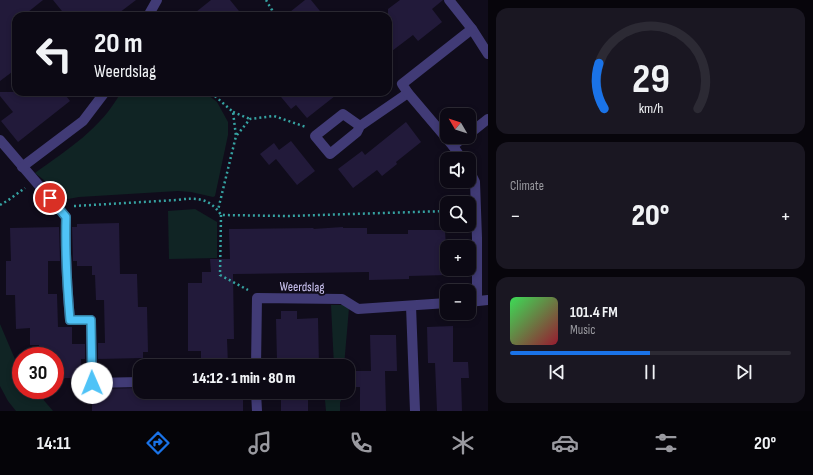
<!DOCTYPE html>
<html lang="en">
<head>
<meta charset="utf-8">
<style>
  :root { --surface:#0c0914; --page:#1a1722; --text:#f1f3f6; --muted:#9a9aa0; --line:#2c2a34; --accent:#1a73e8 }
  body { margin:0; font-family:"Sofia Sans Condensed",sans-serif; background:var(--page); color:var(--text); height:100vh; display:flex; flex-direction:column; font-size:15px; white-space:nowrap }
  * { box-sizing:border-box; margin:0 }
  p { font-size:13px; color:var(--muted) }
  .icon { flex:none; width:22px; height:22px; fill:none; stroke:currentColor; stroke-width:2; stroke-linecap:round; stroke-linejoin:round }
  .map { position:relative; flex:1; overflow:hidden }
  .drawer { display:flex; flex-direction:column; gap:8px; padding:8px; background:#07050b; width:325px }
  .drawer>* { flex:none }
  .banner { position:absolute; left:12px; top:12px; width:380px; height:84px; border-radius:12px; box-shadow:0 2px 6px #0003,0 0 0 1px var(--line); background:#0c0914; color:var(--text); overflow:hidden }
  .needle { width:26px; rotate:309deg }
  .controls { position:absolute; left:440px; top:108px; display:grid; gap:8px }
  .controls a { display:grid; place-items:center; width:36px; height:36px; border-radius:8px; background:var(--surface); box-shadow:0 2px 6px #0003,0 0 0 1px var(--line); font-size:20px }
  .speed { position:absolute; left:12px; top:347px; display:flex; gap:8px; font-size:20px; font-weight:700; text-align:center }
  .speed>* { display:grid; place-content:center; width:52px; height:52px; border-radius:50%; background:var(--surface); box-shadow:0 2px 6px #0003,0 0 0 1px var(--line); line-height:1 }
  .speed .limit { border:6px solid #d22; background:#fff; color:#111 }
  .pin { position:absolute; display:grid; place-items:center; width:34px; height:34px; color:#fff; margin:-17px; border:2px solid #fff; border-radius:50%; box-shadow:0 1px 4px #0007 }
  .me { position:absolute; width:44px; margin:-22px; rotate:359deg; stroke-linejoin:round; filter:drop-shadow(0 0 3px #0008) }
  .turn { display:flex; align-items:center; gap:14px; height:84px; padding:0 16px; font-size:18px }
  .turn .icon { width:52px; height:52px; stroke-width:2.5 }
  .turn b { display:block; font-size:28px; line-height:34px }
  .big { font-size:30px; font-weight:800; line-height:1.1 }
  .drawer .widget { flex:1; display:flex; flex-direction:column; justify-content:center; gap:6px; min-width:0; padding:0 14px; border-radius:12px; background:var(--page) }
  .drawer .dial { align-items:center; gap:0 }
  .dial svg { height:104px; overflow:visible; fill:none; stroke:var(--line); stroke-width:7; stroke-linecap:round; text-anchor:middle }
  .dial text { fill:var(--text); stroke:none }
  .song { display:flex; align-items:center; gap:12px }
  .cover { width:48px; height:48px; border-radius:6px; background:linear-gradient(135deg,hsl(130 70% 55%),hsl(350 70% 35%)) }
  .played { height:4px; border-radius:2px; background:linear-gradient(90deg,var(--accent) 50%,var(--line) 50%) }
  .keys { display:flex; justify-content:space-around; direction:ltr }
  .heat { display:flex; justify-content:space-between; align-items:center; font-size:22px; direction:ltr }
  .trip { position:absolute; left:133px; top:359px; width:222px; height:40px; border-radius:12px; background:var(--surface); box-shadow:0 2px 6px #0003,0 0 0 1px var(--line); font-weight:800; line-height:40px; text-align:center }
  .menu { display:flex; height:64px; justify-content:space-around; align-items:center; background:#050408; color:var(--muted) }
  .menu .icon { width:28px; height:28px }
  .menu .current { color:var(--accent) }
  .menu b { font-size:18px; color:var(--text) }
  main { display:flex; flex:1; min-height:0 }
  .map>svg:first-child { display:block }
</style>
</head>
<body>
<main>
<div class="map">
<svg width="488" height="411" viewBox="0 0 488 411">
  <rect width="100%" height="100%" fill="#100c1b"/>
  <g fill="#102424">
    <path d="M 121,92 L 204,92 L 217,102 L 228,122 L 228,135 L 215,196 L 213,197 L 191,192 L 178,191 L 79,197 L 68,199 L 35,173 C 68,149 101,129 121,92 Z"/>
    <polygon points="195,209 217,222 217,258 169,259 168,211"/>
    <polygon points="331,305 344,305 349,308 344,366 334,366"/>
    <polygon points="0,324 17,364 21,370 21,390 35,390 53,411 16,411 8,401 0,386"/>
    <polygon points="330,392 342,392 341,401 340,402 340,411 326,411 325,400"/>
  </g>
  <g fill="#221a3a">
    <polygon points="0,0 43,0 23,16 16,16 16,21 13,24 16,28 16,69 0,81"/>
    <polygon points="53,0 136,0 115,16 66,16"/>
    <polygon points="211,0 230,0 243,16 191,16"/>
    <polygon points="305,0 311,0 324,16 285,16"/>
    <polygon points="400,0 443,0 432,9 442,22 418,41 413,35 388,54 388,9"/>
    <polygon points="0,92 63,92 70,101 18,142 1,121 13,112 0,96"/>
    <polygon points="277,92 340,92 307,118 296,105 291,109"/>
    <polygon points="406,122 421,142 396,162 397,164 382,176 377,170 353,188 338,169 362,151 365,155"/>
    <polygon points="291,141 315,171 297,185 276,159 269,165 260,154 274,143 279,150"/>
    <polygon points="119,223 120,274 137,274 138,307 147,307 148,352 143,352 143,358 98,359 98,343 105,343 104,300 96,300 95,275 92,275 92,266 77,266 77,261 73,261 72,227 77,227 77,224"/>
    <polygon points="59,227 60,261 48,261 48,294 57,294 58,327 72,327 72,344 85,344 85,359 81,359 82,378 55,378 55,356 39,356 39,345 30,345 30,328 16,329 15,295 6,295 6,261 11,261 10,228"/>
    <polygon points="343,227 343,228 367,228 367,234 408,234 408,230 445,230 446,248 447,248 447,275 409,276 409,279 369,280 369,272 233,274 234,339 227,339 228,365 201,366 201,351 188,351 188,283 202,283 202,272 211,272 210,259 230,259 229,229 314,228 313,229"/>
    <polygon points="281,311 297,311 297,319 318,318 319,366 292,366 292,361 277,361 276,319 281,319"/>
    <polygon points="453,326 453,362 468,362 469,378 461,378 462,411 437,411 435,363 428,363 427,327"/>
    <polygon points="370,335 396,335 397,371 385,371 386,411 360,411 360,387 352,387 352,371 371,371"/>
    <polygon points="140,388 140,392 151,392 151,398 243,397 243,411 92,411 92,389"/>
    <rect x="281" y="392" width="27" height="19"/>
  </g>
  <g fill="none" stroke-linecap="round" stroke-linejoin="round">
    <g stroke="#36a3a2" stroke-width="2.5" stroke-dasharray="2 3" stroke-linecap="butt">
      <polyline points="266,0 272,10 274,16"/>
      <polyline points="210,92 215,96 222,92"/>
      <polyline points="215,96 233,112 236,136 218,210"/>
      <polyline points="233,112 250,119"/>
      <polyline points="237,135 250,119 274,116 306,127"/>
      <polyline points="0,205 7,201 25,188"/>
      <path d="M 74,206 L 177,200 C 196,197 210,198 221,215 L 288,216 L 447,211"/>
      <polyline points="221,215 220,275 248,290"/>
    </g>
    <g stroke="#413b76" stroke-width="10">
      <polyline points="449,0 472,29 488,54"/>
      <polyline points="148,16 157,0"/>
      <polyline points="360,126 357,132 330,154 315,136 343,114 360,126 408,93"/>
      <polyline points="469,134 488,119"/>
      <path d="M 0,140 L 66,217 C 65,252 67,286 70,320 L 91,320 L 92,383 L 140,382"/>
      <polyline points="453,146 408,93 402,84 472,29"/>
      <polyline points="462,159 453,146 464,137"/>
      <polyline points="22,167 83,121 102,96 105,92"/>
      <polyline points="469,170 475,182 477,238 477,301"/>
      <polyline points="469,302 488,300"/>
      <polyline points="411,306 415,411"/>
      <polyline points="256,366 257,298 342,299 358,309 447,303"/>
      <polyline points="256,392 257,411"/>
    </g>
  </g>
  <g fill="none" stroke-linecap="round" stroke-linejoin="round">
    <defs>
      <path id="route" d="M 50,198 L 66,217 C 65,252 67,286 70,320 L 91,320 L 92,383"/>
    </defs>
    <use href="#route" stroke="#337fa1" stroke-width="10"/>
    <use href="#route" stroke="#4fc3f7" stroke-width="7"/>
  </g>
  <g text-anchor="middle" stroke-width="4" stroke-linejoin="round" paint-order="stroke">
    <g font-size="13" fill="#d3cbfa" stroke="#100c1b">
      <text transform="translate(302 286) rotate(1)" y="5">Weerdslag</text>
    </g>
  </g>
</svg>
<div class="controls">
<a><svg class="needle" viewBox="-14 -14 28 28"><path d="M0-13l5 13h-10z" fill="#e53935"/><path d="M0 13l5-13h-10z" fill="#9a9aa0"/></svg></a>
<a><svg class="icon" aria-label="sound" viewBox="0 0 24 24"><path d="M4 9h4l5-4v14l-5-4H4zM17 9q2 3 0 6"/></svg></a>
<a><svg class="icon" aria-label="search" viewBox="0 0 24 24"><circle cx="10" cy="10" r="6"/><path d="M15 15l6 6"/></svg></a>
<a>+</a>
<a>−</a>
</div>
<div class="speed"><div class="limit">30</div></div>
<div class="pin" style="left:50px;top:198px;background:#d93025"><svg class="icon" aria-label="arrive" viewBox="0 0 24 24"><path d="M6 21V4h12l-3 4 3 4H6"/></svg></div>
<svg class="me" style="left:92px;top:383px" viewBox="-20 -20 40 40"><circle r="19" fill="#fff"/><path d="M0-13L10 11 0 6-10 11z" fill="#4fc3f7"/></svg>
<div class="trip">14:12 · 1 min · 80 m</div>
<div class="banner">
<div class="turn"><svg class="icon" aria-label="left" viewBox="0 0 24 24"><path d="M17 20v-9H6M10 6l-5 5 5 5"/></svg><div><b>20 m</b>Weerdslag</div></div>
</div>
</div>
<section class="drawer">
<div class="widget dial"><svg viewBox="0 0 100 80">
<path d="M14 69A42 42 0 1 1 86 69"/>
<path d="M14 69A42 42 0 0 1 10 34" stroke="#1a73e8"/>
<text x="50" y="56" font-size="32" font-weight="700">29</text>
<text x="50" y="72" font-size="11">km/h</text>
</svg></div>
<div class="widget"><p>Climate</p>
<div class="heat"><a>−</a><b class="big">20°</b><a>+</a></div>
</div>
<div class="widget">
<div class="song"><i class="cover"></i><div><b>101.4 FM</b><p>Music</p></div></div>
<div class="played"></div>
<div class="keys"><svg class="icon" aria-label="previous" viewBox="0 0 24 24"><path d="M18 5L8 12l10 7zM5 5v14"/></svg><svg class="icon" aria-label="pause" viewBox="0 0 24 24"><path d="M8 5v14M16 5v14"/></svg><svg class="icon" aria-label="next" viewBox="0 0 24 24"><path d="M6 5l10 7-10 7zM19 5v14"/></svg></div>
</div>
</section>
</main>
<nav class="menu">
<b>14:11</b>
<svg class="icon current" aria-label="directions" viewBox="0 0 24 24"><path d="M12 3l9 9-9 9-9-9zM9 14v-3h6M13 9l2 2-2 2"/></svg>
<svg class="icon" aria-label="music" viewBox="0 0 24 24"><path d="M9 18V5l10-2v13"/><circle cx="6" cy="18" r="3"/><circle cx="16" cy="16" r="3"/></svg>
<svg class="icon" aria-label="phone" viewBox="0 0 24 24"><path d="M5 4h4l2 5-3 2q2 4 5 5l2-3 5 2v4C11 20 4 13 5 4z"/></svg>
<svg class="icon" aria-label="climate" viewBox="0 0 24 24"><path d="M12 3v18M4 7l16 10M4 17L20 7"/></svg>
<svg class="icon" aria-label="car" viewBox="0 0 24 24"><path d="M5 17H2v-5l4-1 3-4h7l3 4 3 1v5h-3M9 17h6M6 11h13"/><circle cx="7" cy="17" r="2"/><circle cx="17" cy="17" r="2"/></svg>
<svg class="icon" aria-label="filters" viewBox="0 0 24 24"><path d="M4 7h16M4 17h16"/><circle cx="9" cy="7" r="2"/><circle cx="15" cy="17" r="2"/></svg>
<b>20°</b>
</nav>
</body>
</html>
